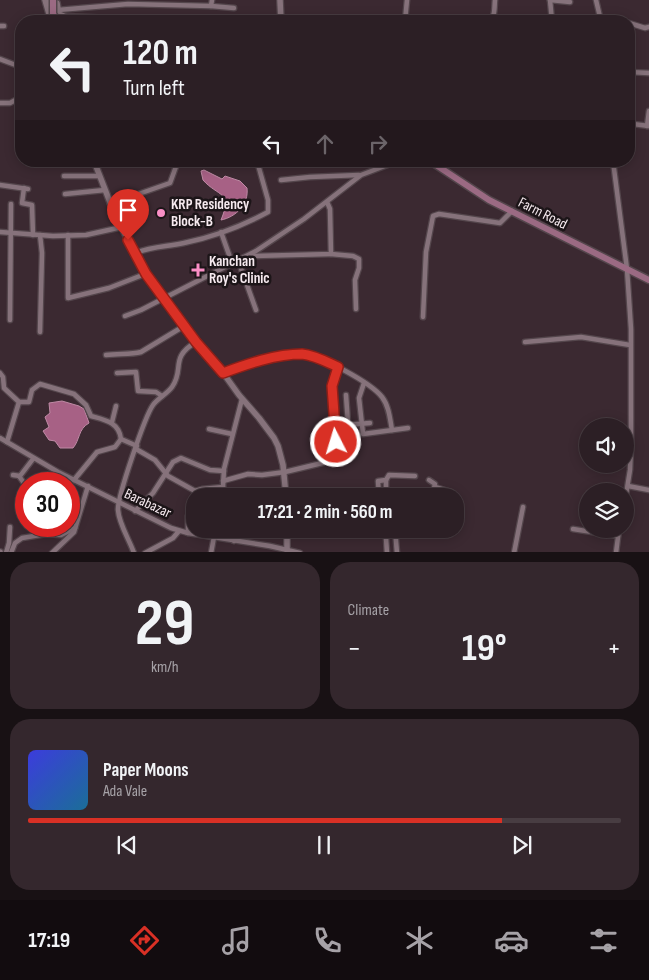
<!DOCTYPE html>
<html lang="en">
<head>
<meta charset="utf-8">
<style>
  :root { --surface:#2c1f25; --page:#34272d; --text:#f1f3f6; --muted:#a6a2a7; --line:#483d42; --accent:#d93025 }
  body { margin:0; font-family:"Sofia Sans Condensed",sans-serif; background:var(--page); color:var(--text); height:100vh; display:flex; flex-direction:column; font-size:19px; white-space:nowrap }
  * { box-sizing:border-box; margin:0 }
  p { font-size:16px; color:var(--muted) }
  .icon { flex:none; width:28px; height:28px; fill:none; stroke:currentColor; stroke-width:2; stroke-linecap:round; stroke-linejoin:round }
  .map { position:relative; height:552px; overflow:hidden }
  .drawer { display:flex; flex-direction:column; gap:10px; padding:10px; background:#181114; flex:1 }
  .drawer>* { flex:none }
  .guide { position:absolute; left:15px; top:15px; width:620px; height:152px; border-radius:20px; box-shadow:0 2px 12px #0003,0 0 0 1px var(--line); background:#2c1f25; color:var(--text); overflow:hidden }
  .controls { position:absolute; left:579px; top:418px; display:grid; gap:10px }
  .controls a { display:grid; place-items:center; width:55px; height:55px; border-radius:50%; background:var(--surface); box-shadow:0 2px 12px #0003,0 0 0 1px var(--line); font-size:25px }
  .speed { position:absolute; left:15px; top:472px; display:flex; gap:10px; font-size:25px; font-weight:700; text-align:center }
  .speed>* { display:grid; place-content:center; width:65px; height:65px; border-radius:50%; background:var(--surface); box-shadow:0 2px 12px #0003,0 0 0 1px var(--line); line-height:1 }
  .speed .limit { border:8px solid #d22; background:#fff; color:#111 }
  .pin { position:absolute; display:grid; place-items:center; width:42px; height:42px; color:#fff; margin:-51px -21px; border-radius:50% 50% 50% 0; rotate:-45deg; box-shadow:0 0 5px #0007 }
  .pin .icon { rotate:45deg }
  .me { position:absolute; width:55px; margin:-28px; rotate:355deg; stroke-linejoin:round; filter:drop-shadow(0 0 4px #0008) }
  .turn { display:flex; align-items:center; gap:18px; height:105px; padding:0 25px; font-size:22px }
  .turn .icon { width:65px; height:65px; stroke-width:2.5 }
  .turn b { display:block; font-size:35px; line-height:42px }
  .lanes { display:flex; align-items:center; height:48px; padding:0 25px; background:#0003; justify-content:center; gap:25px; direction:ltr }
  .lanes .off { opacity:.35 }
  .big { font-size:38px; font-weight:700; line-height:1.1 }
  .drawer .tile { flex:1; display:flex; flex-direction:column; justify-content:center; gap:8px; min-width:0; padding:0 18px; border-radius:20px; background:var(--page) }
  .drawer .dial { align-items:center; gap:0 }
  .dial b { font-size:65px; line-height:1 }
  .song { display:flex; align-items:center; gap:15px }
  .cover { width:60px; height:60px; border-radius:8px; background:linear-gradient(135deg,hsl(240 70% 55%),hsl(200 70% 35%)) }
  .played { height:5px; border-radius:2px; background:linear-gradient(90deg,var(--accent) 80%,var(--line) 80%) }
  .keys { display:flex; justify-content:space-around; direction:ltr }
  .heat { display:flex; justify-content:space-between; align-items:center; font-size:28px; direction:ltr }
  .drawer .tiles { flex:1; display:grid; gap:10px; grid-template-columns:1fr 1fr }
  .tile:last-child { grid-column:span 2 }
  .trip { position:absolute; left:186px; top:488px; width:278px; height:50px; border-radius:20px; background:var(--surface); box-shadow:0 2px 12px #0003,0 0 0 1px var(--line); font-weight:700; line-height:50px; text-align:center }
  .dock { display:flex; height:80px; justify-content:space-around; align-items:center; background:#120c0f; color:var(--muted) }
  .dock .icon { width:35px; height:35px }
  .dock .current { color:var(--accent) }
  .dock b { font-size:22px; color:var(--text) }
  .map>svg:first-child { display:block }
</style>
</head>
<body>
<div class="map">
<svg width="649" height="553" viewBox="0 0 649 553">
  <rect width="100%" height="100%" fill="#3b2931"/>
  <g fill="#a76185" stroke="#bf8aa5">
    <path d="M 204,170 L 222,179 L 225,176 L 240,181 L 247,188 C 249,204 236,217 221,220 C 233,191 218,197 203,180 L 201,171 Z"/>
    <path d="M 62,401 L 79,406 L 84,409 L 89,423 C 78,429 80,440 73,448 L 60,448 L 55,441 L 49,440 L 43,431 L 49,427 L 45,417 L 50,413 L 49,403 Z"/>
  </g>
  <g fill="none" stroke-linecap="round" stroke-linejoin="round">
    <defs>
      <g id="minor">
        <polyline points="550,0 552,21"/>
        <polyline points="550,0 570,2"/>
        <polyline points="596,0 600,17 605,19 624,21"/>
        <polyline points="211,6 234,8"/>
        <polyline points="58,10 128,4 211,6 212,0"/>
        <polyline points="405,21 407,0"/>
        <path d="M 488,21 C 496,17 494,8 495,0"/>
        <polyline points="629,23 645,28 649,27"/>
        <polyline points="0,26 4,26"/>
        <polyline points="0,59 21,67"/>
        <polyline points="629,72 649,73"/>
        <polyline points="0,103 10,103 21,97"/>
        <polyline points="633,124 649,126"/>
        <polyline points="647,126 649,111"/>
        <polyline points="613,161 627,269 631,329 631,447 630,470 625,501"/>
        <polyline points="64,176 99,176"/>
        <polyline points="281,180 310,177 359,175"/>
        <polyline points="0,185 28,189"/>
        <polyline points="24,188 22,203 32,205 33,235"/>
        <polyline points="65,194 105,190"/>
        <polyline points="110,204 170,183 178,161"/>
        <polyline points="0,232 53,236 86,235 122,227"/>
        <polyline points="221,232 232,263"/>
        <polyline points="68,235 68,298 109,288 145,274"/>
        <path d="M 135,253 C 154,246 165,247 184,243 C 213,237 242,226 268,212 L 268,200 L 257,161"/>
        <polyline points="331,254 353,256 359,259 359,268 355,280 356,309"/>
        <polyline points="249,256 331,254 330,209 327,202"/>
        <polyline points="238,260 256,310"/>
        <polyline points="125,316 141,310 256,251 304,219 361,175 398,161"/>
        <polyline points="423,317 426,252 433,216 439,214 500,223 512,211"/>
        <polyline points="10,320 11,204"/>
        <polyline points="40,332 42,253 40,235"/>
        <polyline points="525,342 581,337 630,345"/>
        <path d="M 106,355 C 118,353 130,355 141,352 L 184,326"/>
        <polyline points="0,373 3,377 4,388 19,402 7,442"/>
        <polyline points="117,373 136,372 138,391 156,392 162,396"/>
        <path d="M 223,373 C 247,364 275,354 301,354 C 319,354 371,383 382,397 C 389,406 390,419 392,430"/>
        <polyline points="364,383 359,398 363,434 408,428"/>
        <path d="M 19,402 L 29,402 L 32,390 L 40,384 L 74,394 L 86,405 L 91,416 C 105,420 119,422 121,439 L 137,446"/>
        <polyline points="112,422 116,406"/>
        <polyline points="334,426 370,423"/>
        <polyline points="209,429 232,434"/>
        <polyline points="0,438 58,472 171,528 188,533 270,546 300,553"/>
        <polyline points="136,449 155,460 168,476 195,491 195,496"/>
        <polyline points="337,460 332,386 338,367"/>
        <polyline points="13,475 20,476 33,459"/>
        <polyline points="19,476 26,486"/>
        <polyline points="74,480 97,452 115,447 121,439"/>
        <polyline points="386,480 386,496"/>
        <polyline points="429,480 435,484 432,496"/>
        <polyline points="223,481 248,474 262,475 285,472 347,457 350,452 346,395"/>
        <polyline points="628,486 649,490"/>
        <polyline points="435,487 451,492"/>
        <polyline points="195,491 202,489 223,487"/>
        <polyline points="227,496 223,487 224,469 242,399"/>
        <polyline points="379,496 378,481 386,480 389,475 415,476"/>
        <polyline points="135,511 153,493 173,462 181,458 210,470 224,471"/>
        <polyline points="395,529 397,553"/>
        <polyline points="573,529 618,536"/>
        <polyline points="188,533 188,516 195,498"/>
        <polyline points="386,538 387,553"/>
        <polyline points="234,541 238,529"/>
        <polyline points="6,553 9,543 10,527"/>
        <polyline points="11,553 15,543 22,538 46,534 61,535 75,528"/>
        <polyline points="52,553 74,532 88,486"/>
        <path d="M 134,553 C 129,539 119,524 118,510 C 117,498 145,416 153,405 C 158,398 167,394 172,387 C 185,369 169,358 196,342"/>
        <polyline points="145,553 173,538 179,531"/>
        <polyline points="211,553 214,537"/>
        <polyline points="514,553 523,507"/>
        <polyline points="616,553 619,529"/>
      </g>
      <g id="tertiary">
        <polyline points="45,0 51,21"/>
        <polyline points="280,0 281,21"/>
        <polyline points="46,2 57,3 59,14 66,17 197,21"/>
        <polyline points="94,161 113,210 145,274 196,342 216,363 239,395 259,418 274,438 278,446 283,465 286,496"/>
        <polyline points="287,550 287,529"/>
        <polyline points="0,552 0,553"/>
      </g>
      <polyline id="secondary" points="430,161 489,200 649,280"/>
    </defs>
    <use href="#minor" stroke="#54464c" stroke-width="7"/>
    <use href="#tertiary" stroke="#54464c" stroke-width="8"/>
    <use href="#secondary" stroke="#54464c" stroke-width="9"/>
    <use href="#minor" stroke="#86727b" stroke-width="4.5"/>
    <use href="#tertiary" stroke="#86727b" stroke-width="5.5"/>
    <use href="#secondary" stroke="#9b6a83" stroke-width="6"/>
    <defs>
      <polyline id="secondary-bridge" points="53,0 53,14 58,21"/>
    </defs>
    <use href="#secondary-bridge" stroke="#54464c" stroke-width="9" stroke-linecap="butt"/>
    <use href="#secondary-bridge" stroke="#9b6a83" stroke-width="6"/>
  </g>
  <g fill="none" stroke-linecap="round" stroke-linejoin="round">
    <defs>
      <path id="route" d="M 128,240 L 146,274 L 196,342 L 223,373 C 247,364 276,354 302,354 C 314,355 327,362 338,367 L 332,386 L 336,442"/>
    </defs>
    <use href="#route" stroke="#8d1f18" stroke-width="12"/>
    <use href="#route" stroke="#d93025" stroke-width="9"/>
  </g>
  <g fill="#fa8fc6" stroke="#1c1518" stroke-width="2">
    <circle cx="161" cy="213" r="5"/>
    <path d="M195.5 262.5h5v5h5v5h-5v5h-5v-5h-5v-5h5z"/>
  </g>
  <g text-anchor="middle" stroke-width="5" stroke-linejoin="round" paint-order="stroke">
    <g font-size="15" font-weight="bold" fill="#f6eaef" stroke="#1c1518" text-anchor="start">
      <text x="171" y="209">KRP Residency<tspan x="171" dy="17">Block-B</tspan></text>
      <text x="209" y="266">Kanchan<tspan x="209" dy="17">Roy's Clinic</tspan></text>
    </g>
    <g font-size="15" fill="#f6eaef" stroke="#1c1518">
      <text transform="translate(543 213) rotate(27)" y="5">Farm Road</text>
      <text transform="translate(148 503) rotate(25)" y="5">Barabazar</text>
    </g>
  </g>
</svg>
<div class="controls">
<a><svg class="icon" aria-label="sound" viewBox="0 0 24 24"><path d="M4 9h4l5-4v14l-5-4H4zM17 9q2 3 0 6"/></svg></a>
<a><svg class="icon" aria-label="layers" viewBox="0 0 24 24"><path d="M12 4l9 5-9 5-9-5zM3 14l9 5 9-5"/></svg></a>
</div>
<div class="speed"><div class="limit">30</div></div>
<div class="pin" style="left:128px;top:240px;background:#d93025"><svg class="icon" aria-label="arrive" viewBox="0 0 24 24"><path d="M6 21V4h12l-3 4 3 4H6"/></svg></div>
<svg class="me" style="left:336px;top:442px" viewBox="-20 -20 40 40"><circle r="17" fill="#d93025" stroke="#fff" stroke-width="3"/><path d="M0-11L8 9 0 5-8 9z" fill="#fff"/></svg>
<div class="trip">17:21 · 2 min · 560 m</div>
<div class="guide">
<div class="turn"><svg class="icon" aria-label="left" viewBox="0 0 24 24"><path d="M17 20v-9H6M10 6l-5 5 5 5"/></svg><div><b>120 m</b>Turn left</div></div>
<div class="lanes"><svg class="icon" aria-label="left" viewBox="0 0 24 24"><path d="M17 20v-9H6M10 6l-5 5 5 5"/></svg><svg class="icon off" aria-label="ahead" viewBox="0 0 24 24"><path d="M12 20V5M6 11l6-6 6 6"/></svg><svg class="icon off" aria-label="right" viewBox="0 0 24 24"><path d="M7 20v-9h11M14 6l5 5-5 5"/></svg></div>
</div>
</div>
<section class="drawer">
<div class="tiles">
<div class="tile dial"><b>29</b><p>km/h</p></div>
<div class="tile"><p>Climate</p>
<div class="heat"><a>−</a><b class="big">19°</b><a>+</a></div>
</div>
<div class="tile">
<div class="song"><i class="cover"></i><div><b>Paper Moons</b><p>Ada Vale</p></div></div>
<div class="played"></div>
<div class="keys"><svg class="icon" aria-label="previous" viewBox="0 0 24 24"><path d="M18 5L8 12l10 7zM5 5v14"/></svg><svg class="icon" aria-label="pause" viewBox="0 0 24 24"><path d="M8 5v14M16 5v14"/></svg><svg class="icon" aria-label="next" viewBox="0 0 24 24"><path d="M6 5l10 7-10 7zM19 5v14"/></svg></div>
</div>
</div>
</section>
<nav class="dock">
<b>17:19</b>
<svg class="icon current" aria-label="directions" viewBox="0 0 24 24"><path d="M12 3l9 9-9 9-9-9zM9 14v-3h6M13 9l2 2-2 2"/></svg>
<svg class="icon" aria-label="music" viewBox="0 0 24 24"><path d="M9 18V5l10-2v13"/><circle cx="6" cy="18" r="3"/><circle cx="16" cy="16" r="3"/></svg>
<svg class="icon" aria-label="phone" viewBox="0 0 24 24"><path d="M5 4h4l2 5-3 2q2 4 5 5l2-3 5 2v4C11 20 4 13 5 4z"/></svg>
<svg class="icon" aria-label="climate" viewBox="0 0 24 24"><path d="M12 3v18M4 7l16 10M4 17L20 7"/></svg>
<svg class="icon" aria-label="car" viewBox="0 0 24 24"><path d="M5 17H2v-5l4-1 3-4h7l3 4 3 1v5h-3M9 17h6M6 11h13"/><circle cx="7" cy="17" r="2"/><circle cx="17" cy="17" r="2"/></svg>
<svg class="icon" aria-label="filters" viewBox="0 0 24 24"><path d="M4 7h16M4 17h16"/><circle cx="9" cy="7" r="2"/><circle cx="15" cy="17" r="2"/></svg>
</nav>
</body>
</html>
